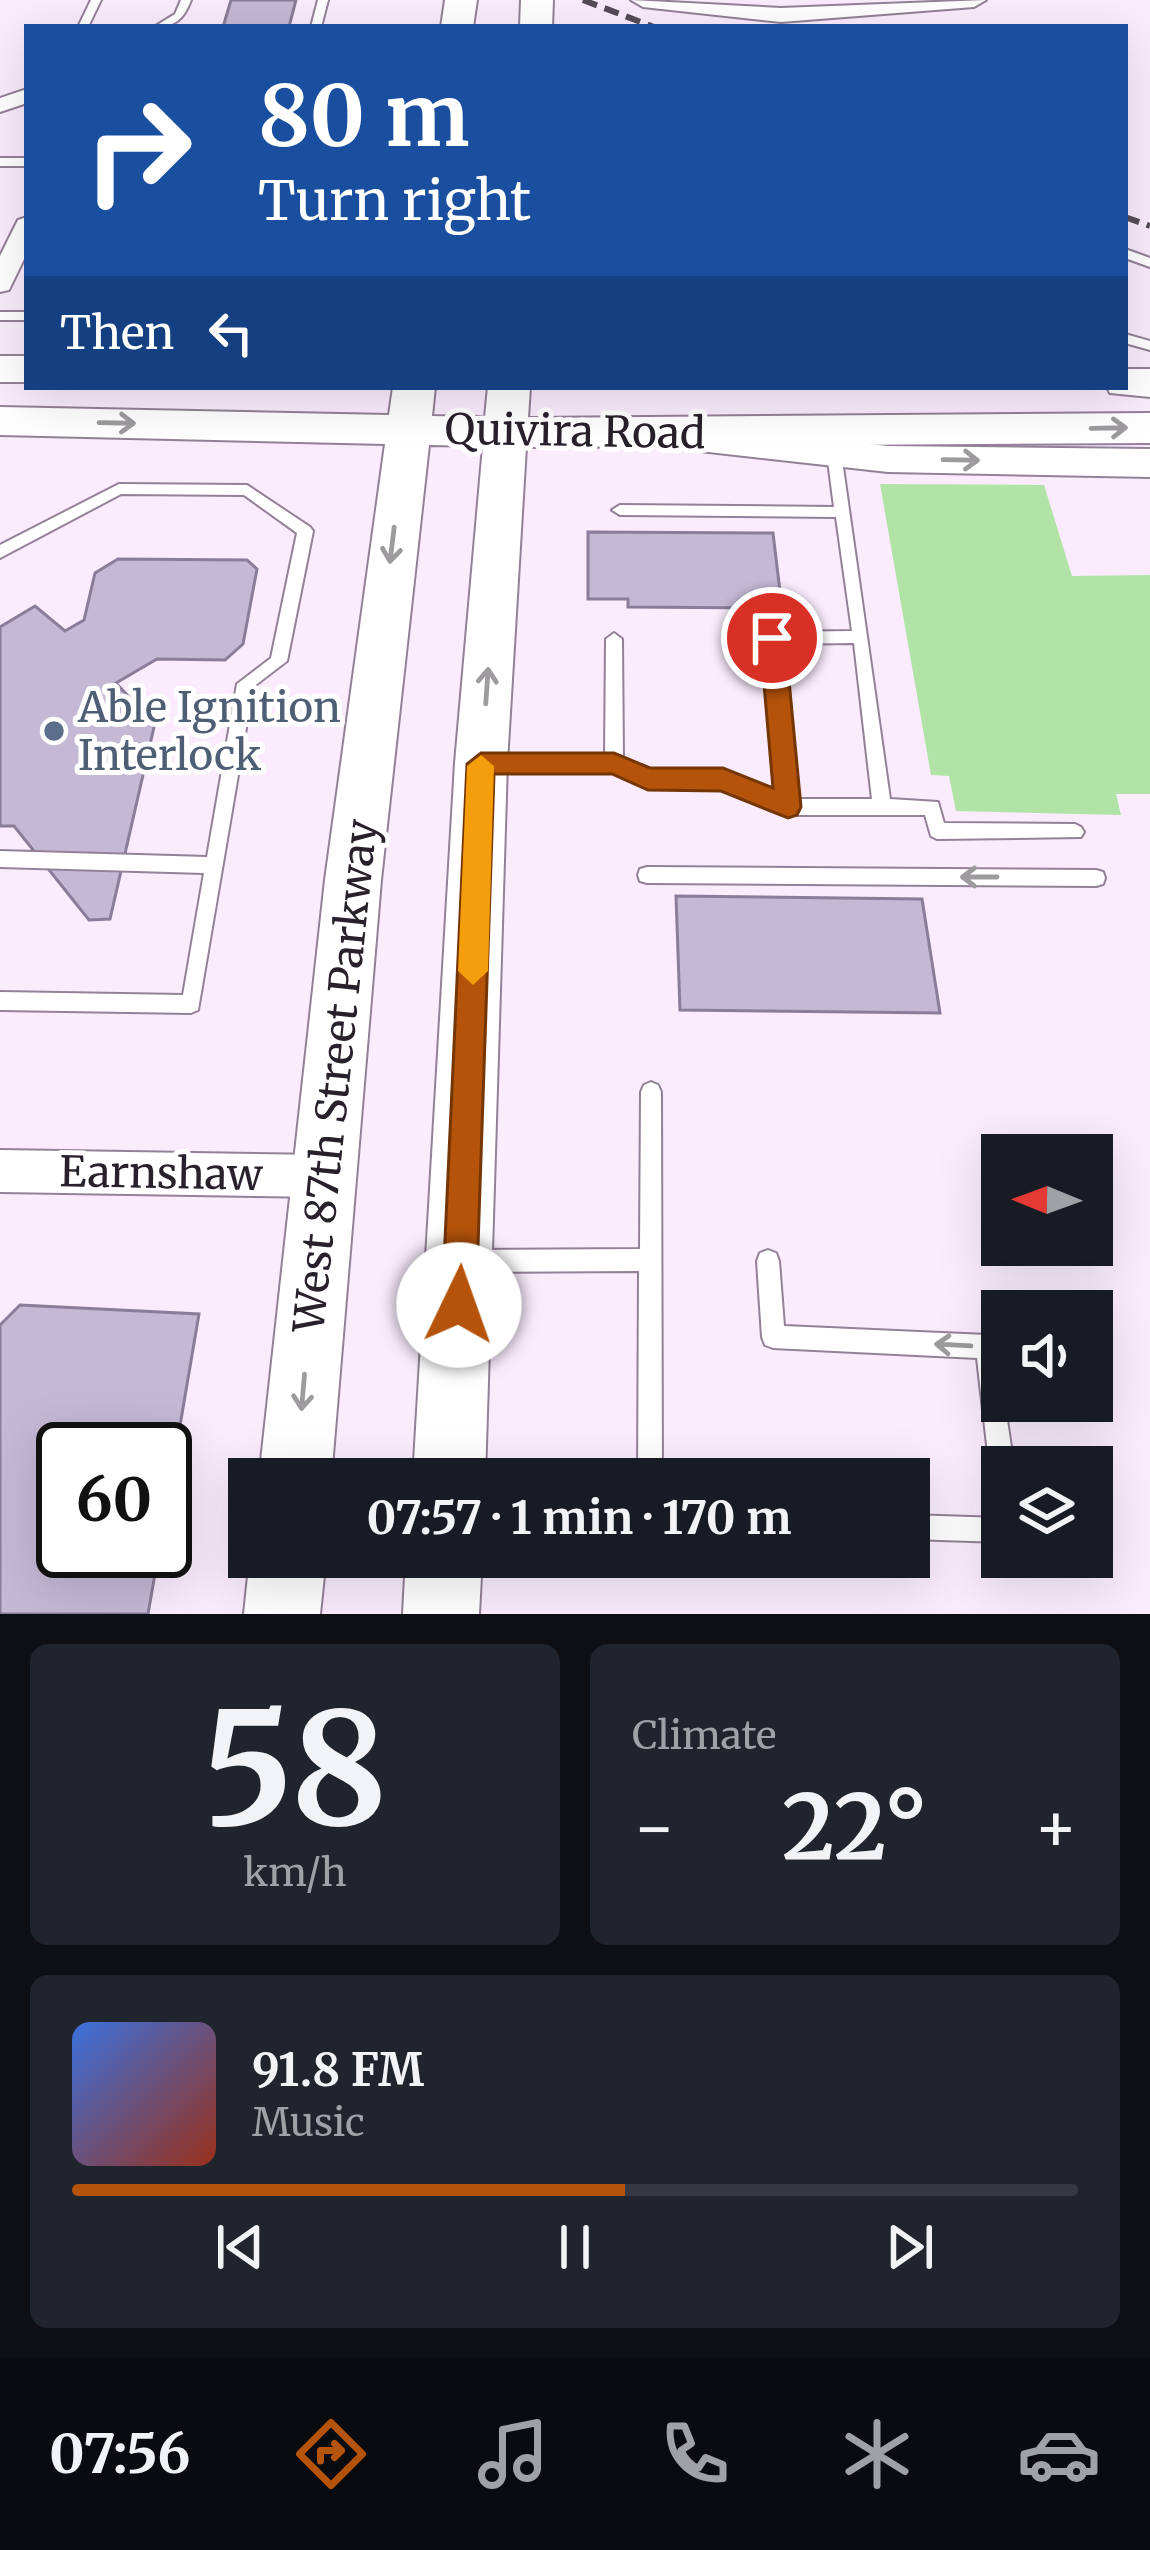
<!DOCTYPE html>
<html lang="en">
<head>
<meta charset="utf-8">
<style>
  :root { --surface:#171b24; --page:#20242c; --text:#f1f3f6; --muted:#9ea1a6; --line:#363941; --accent:#b45309 }
  body { margin:0; font-family:Merriweather,serif; background:var(--page); color:var(--text); height:100vh; display:flex; flex-direction:column; font-size:45px; white-space:nowrap }
  * { box-sizing:border-box; margin:0 }
  p { font-size:39px; color:var(--muted) }
  .icon { flex:none; width:66px; height:66px; fill:none; stroke:currentColor; stroke-width:2; stroke-linecap:round; stroke-linejoin:round }
  .map { position:relative; height:1614px; overflow:hidden }
  .drawer { display:flex; flex-direction:column; gap:30px; padding:30px; background:#0d0f14; flex:1 }
  .drawer>* { flex:none }
  .hud { position:absolute; left:24px; top:24px; width:1104px; height:366px; border-radius:0px; box-shadow:0 12px 48px #0002; background:#1a4fa0; color:#fff; overflow:hidden }
  .needle { width:78px; rotate:271deg }
  .controls { position:absolute; left:981px; top:1134px; display:grid; gap:24px }
  .controls a { display:grid; place-items:center; width:132px; height:132px; border-radius:0px; background:var(--surface); box-shadow:0 12px 48px #0002; font-size:60px }
  .speed { position:absolute; left:36px; top:1422px; display:flex; gap:24px; font-size:60px; font-weight:700; text-align:center }
  .speed>* { display:grid; place-content:center; width:156px; height:156px; border-radius:50%; background:var(--surface); box-shadow:0 12px 48px #0002; line-height:1 }
  .speed .limit { border:6px solid #111; border-radius:18px; background:#fff; color:#111 }
  .pin { position:absolute; display:grid; place-items:center; width:102px; height:102px; color:#fff; margin:-51px; border:6px solid #fff; border-radius:50%; box-shadow:0 3px 12px #0007 }
  .me { position:absolute; width:132px; margin:-66px; rotate:3deg; stroke-linejoin:round; filter:drop-shadow(0 0 9px #0008) }
  .turn { display:flex; align-items:center; gap:42px; height:252px; padding:0 36px; font-size:54px }
  .turn .icon { width:156px; height:156px; stroke-width:2.5 }
  .turn b { display:block; font-size:84px; line-height:102px }
  .then { display:flex; align-items:center; height:114px; padding:0 36px; background:#0003; gap:24px; font-size:45px }
  .big { font-size:90px; font-weight:700; line-height:1.1 }
  .drawer .tile { flex:1; display:flex; flex-direction:column; justify-content:center; gap:18px; min-width:0; padding:0 42px; border-radius:18px; background:var(--page) }
  .drawer .dial { align-items:center; gap:0 }
  .dial b { font-size:156px; line-height:1 }
  .song { display:flex; align-items:center; gap:36px }
  .cover { width:144px; height:144px; border-radius:18px; background:linear-gradient(135deg,hsl(220 70% 55%),hsl(10 70% 35%)) }
  .played { height:12px; border-radius:6px; background:linear-gradient(90deg,var(--accent) 55%,var(--line) 55%) }
  .keys { display:flex; justify-content:space-around; direction:ltr }
  .heat { display:flex; justify-content:space-between; align-items:center; font-size:66px; direction:ltr }
  .drawer .tiles { flex:1; display:grid; gap:30px; grid-template-columns:1fr 1fr }
  .tile:last-child { grid-column:span 2 }
  .trip { position:absolute; left:228px; top:1458px; width:702px; height:120px; border-radius:0px; background:var(--surface); box-shadow:0 12px 48px #0002; font-weight:700; line-height:120px; text-align:center }
  .menu { display:flex; height:192px; justify-content:space-around; align-items:center; background:#090b0e; color:var(--muted) }
  .menu .icon { width:84px; height:84px }
  .menu .selected { color:var(--accent) }
  .menu b { font-size:54px; color:var(--text) }
  .map>svg:first-child { display:block }
</style>
</head>
<body>
<div class="map">
<svg width="1150" height="1614" viewBox="0 0 1150 1614">
  <rect width="100%" height="100%" fill="#faecfd"/>
  <polygon fill="#b0e3a5" points="880,484 1044,485 1072,576 1150,575 1150,794 1116,794 1121,815 956,811 949,776 931,775"/>
  <g fill="#c4b8d5" stroke="#8a7d99" stroke-width="3">
    <polygon points="231,0 296,0 289,27 223,27"/>
    <polygon points="588,532 773,533 782,608 628,607 628,599 588,599"/>
    <polygon points="118,559 247,560 257,569 243,644 225,660 157,659 116,683 143,712 157,714 110,919 89,920 14,826 0,826 0,627 35,606 65,631 84,620 95,573"/>
    <polygon points="676,896 922,899 940,1013 680,1010"/>
    <polygon points="20,1305 199,1314 165,1514 165,1449 63,1449 63,1551 159,1551 148,1614 0,1614 0,1325"/>
  </g>
  <g fill="none" stroke-linecap="round" stroke-linejoin="round">
    <defs>
      <g id="service">
        <polygon points="91,0 101,0 88,27 78,27"/>
        <path d="M 181,0 L 191,0 C 184,19 175,27 154,27 L 175,14 Z"/>
        <polygon points="318,0 328,0 321,27 311,27"/>
        <rect x="0" y="158" width="27" height="8"/>
        <polygon points="1125,249 1150,258 1150,267 1125,258"/>
        <rect x="0" y="312" width="27" height="8"/>
        <polygon points="1125,334 1150,341 1150,350 1125,343"/>
        <path d="M 834,448 L 841,453 L 890,799 L 938,802 L 944,823 L 1075,824 L 1081,827 L 1084,832 L 1081,837 L 937,839 L 931,836 L 925,815 L 788,815 L 722,786 L 648,786 L 613,771 L 479,769 L 476,764 L 479,759 L 485,757 L 605,757 L 606,639 L 614,633 L 622,639 L 623,760 L 649,772 L 723,772 L 778,795 L 765,638 L 773,632 L 852,631 L 836,517 L 620,515 L 612,510 L 620,505 L 834,507 L 827,453 ZM 854,643 L 872,799 L 796,799 L 782,644 Z"/>
        <polygon points="119,484 247,485 310,527 313,531 287,661 253,687 198,1010 191,1013 0,1010 0,992 183,995 204,873 0,867 0,851 207,857 237,684 271,658 297,533 244,495 121,494 0,558 0,545"/>
        <polygon points="647,867 1096,870 1103,872 1105,878 1103,884 1096,886 647,883 640,881 638,875 640,869"/>
        <polygon points="651,1082 658,1085 661,1092 662,1479 638,1479 639,1271 472,1272 464,1269 461,1261 464,1253 472,1250 640,1249 641,1092 644,1085"/>
        <polygon points="768,1250 776,1253 779,1261 784,1326 987,1335 995,1339 1014,1467 1002,1467 1002,1483 993,1480 990,1471 977,1358 773,1348 765,1345 762,1337 757,1261 760,1253"/>
        <polygon points="909,1515 1002,1518 1002,1542 909,1539"/>
      </g>
      <g id="minor">
        <polygon points="27,89 27,103 0,112 0,98"/>
        <polygon points="27,217 27,253 9,290 0,292 0,256 18,220"/>
        <polygon points="0,1150 323,1155 338,1161 344,1176 338,1191 323,1197 0,1192"/>
      </g>
      <polygon id="tertiary" points="631,0 781,8 986,0 974,7 781,22 643,7"/>
      <polygon id="secondary" points="687,426 888,446 1150,449 1150,477 888,472 673,448 668,439 673,430"/>
      <g id="primary">
        <polygon points="445,0 477,0 473,27 441,27"/>
        <polygon points="521,0 553,0 552,27 520,27"/>
        <rect x="0" y="356" width="27" height="26"/>
        <polygon points="1125,369 1150,369 1150,397 1110,393 1107,387 1125,387"/>
        <polygon points="393,387 435,387 432,416 485,417 488,387 530,387 528,418 1150,413 1150,443 526,447 507,763 485,1479 413,1479 455,763 483,446 429,445 381,880 331,1479 259,1479 325,880 385,444 0,435 0,407 389,415"/>
        <polygon points="250,1557 326,1557 320,1614 244,1614"/>
        <polygon points="406,1557 482,1557 479,1614 403,1614"/>
      </g>
    </defs>
    <use href="#service" stroke="#948098" stroke-width="4"/>
    <use href="#minor" stroke="#948098" stroke-width="4"/>
    <use href="#tertiary" stroke="#948098" stroke-width="4"/>
    <use href="#secondary" stroke="#948098" stroke-width="4"/>
    <use href="#primary" stroke="#948098" stroke-width="4"/>
    <use href="#service" fill="#fff" fill-rule="evenodd"/>
    <use href="#minor" fill="#fff" fill-rule="evenodd"/>
    <use href="#tertiary" fill="#fff" fill-rule="evenodd"/>
    <use href="#secondary" fill="#fff" fill-rule="evenodd"/>
    <use href="#primary" fill="#fff" fill-rule="evenodd"/>
    <g stroke="#544b56" stroke-width="6" stroke-dasharray="15 8" stroke-linecap="butt">
      <polyline points="583,0 654,27"/>
      <polyline points="1125,217 1150,226"/>
    </g>
  </g>
  <defs><path id="oneway-shaft" d="M-6 0H5M1.5-3L5.5 0L1.5 3" fill="none" stroke-width="1.6" stroke-linecap="round" stroke-linejoin="round" transform="scale(3)"/></defs>
  <g stroke="#9e9b9f">
    <use href="#oneway-shaft" transform="translate(117 423) rotate(1)"/>
    <use href="#oneway-shaft" transform="translate(1109 428) rotate(-1)"/>
    <use href="#oneway-shaft" transform="translate(961 460) rotate(1)"/>
    <use href="#oneway-shaft" transform="translate(392 545) rotate(97)"/>
    <use href="#oneway-shaft" transform="translate(487 686) rotate(-86)"/>
    <use href="#oneway-shaft" transform="translate(979 877) rotate(-180)"/>
    <use href="#oneway-shaft" transform="translate(953 1345) rotate(-177)"/>
    <use href="#oneway-shaft" transform="translate(303 1392) rotate(95)"/>
  </g>
  <polygon fill="#b45309" stroke="#753606" stroke-width="3" points="772,628 785,638 801,807 797,815 788,818 721,791 648,790 612,774 494,774 476,1305 471,1317 459,1322 447,1317 442,1305 467,764 481,753 614,753 650,768 723,768 773,788 760,638"/>
  <polygon fill="#f59e0b" points="481,755 494,766 488,971 473,985 458,971 467,766"/>
  <circle fill="#5c6f8a" stroke="#fff" stroke-width="4.5" cx="54" cy="731" r="12"/>
  <g text-anchor="middle" stroke-width="10" stroke-linejoin="round" paint-order="stroke">
    <g font-size="42" fill="#28202a" stroke="#fff">
      <text transform="translate(575 431) rotate(1)" y="15">Quivira Road</text>
      <text transform="translate(335 1076) rotate(-84)" y="15">West 87th Street Parkway</text>
      <text transform="translate(161 1173) rotate(1)" y="15">Earnshaw</text>
    </g>
    <g font-size="42" fill="#4e5e75" stroke="#fff" text-anchor="start">
      <text x="78" y="722">Able Ignition<tspan x="78" dy="48">Interlock</tspan></text>
    </g>
  </g>
</svg>
<div class="controls">
<a><svg class="needle" viewBox="-14 -14 28 28"><path d="M0-13l5 13h-10z" fill="#e53935"/><path d="M0 13l5-13h-10z" fill="#9ea1a6"/></svg></a>
<a><svg class="icon" aria-label="sound" viewBox="0 0 24 24"><path d="M4 9h4l5-4v14l-5-4H4zM17 9q2 3 0 6"/></svg></a>
<a><svg class="icon" aria-label="layers" viewBox="0 0 24 24"><path d="M12 4l9 5-9 5-9-5zM3 14l9 5 9-5"/></svg></a>
</div>
<div class="speed"><div class="limit">60</div></div>
<div class="pin" style="left:772px;top:638px;background:#d93025"><svg class="icon" aria-label="arrive" viewBox="0 0 24 24"><path d="M6 21V4h12l-3 4 3 4H6"/></svg></div>
<svg class="me" style="left:459px;top:1305px" viewBox="-20 -20 40 40"><circle r="19" fill="#fff"/><path d="M0-13L10 11 0 6-10 11z" fill="#b45309"/></svg>
<div class="trip">07:57 · 1 min · 170 m</div>
<div class="hud">
<div class="turn"><svg class="icon" aria-label="right" viewBox="0 0 24 24"><path d="M7 20v-9h11M14 6l5 5-5 5"/></svg><div><b>80 m</b>Turn right</div></div>
<div class="then">Then<svg class="icon" aria-label="left" viewBox="0 0 24 24"><path d="M17 20v-9H6M10 6l-5 5 5 5"/></svg></div>
</div>
</div>
<section class="drawer">
<div class="tiles">
<div class="tile dial"><b>58</b><p>km/h</p></div>
<div class="tile"><p>Climate</p>
<div class="heat"><a>−</a><b class="big">22°</b><a>+</a></div>
</div>
<div class="tile">
<div class="song"><i class="cover"></i><div><b>91.8 FM</b><p>Music</p></div></div>
<div class="played"></div>
<div class="keys"><svg class="icon" aria-label="previous" viewBox="0 0 24 24"><path d="M18 5L8 12l10 7zM5 5v14"/></svg><svg class="icon" aria-label="pause" viewBox="0 0 24 24"><path d="M8 5v14M16 5v14"/></svg><svg class="icon" aria-label="next" viewBox="0 0 24 24"><path d="M6 5l10 7-10 7zM19 5v14"/></svg></div>
</div>
</div>
</section>
<nav class="menu">
<b>07:56</b>
<svg class="icon selected" aria-label="directions" viewBox="0 0 24 24"><path d="M12 3l9 9-9 9-9-9zM9 14v-3h6M13 9l2 2-2 2"/></svg>
<svg class="icon" aria-label="music" viewBox="0 0 24 24"><path d="M9 18V5l10-2v13"/><circle cx="6" cy="18" r="3"/><circle cx="16" cy="16" r="3"/></svg>
<svg class="icon" aria-label="phone" viewBox="0 0 24 24"><path d="M5 4h4l2 5-3 2q2 4 5 5l2-3 5 2v4C11 20 4 13 5 4z"/></svg>
<svg class="icon" aria-label="climate" viewBox="0 0 24 24"><path d="M12 3v18M4 7l16 10M4 17L20 7"/></svg>
<svg class="icon" aria-label="car" viewBox="0 0 24 24"><path d="M5 17H2v-5l4-1 3-4h7l3 4 3 1v5h-3M9 17h6M6 11h13"/><circle cx="7" cy="17" r="2"/><circle cx="17" cy="17" r="2"/></svg>
</nav>
</body>
</html>
